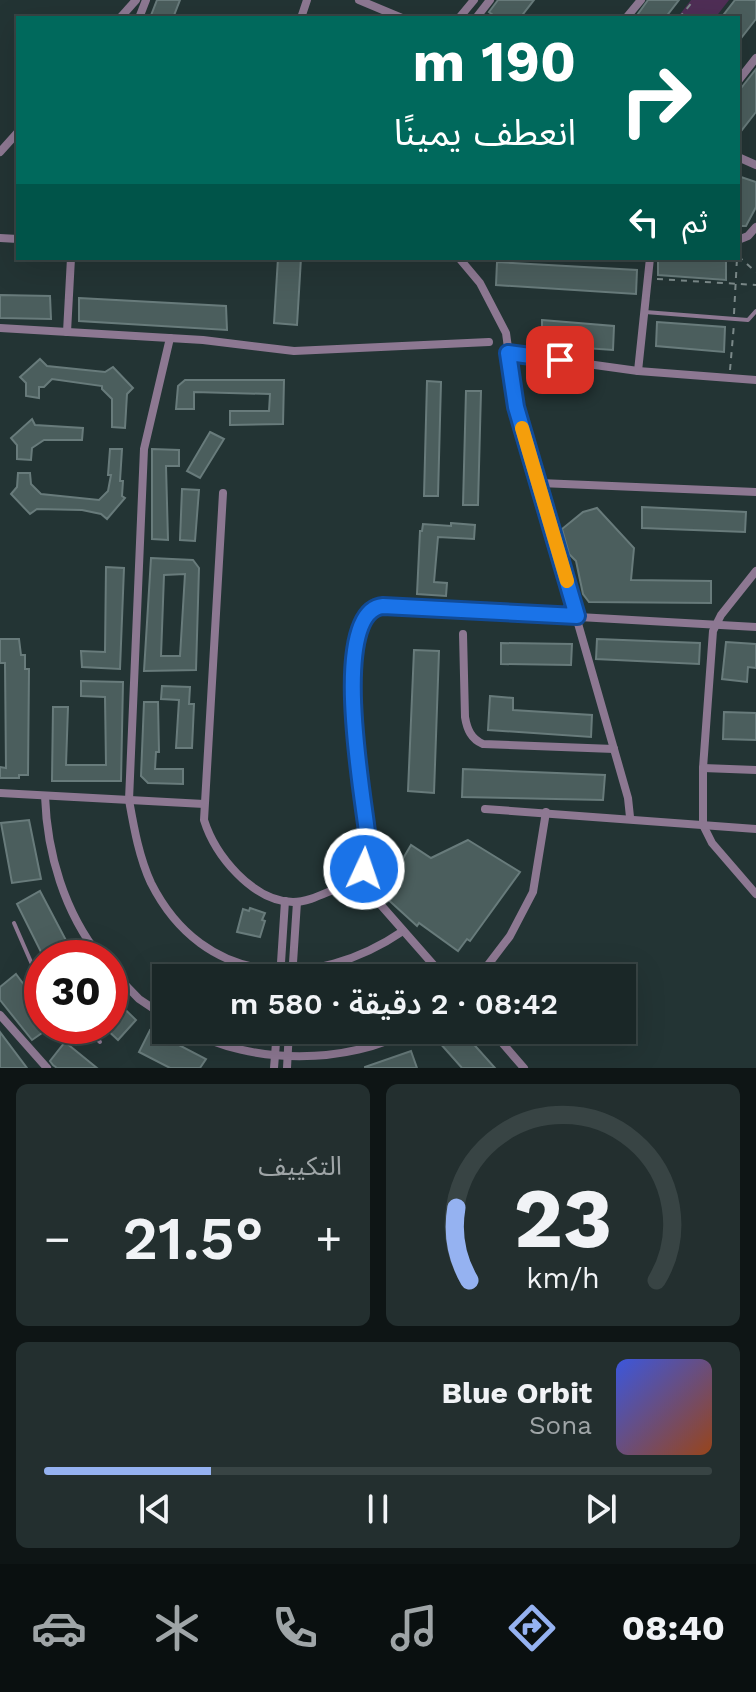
<!DOCTYPE html>
<html lang="ar">
<head>
<meta charset="utf-8">
<style>
  :root { --surface:#1a2727; --page:#232f2f; --text:#f1f3f6; --muted:#9fa5a7; --line:#384444; --accent:#95b2f1 }
  body { margin:0; font-family:"Work Sans","Noto Sans Arabic",sans-serif; background:var(--page); color:var(--text); direction:rtl; height:100vh; display:flex; flex-direction:column; font-size:30px; white-space:nowrap }
  * { box-sizing:border-box; margin:0 }
  p { font-size:26px; color:var(--muted) }
  .icon { flex:none; width:44px; height:44px; fill:none; stroke:currentColor; stroke-width:2; stroke-linecap:round; stroke-linejoin:round }
  .map { position:relative; height:1068px; overflow:hidden; direction:ltr }
  .side { display:flex; flex-direction:column; gap:16px; padding:16px; background:#0e1515; flex:1 }
  .side>* { flex:none }
  .banner { position:absolute; left:16px; top:16px; width:724px; height:244px; border-radius:0px; box-shadow:0 8px 32px #0002,0 0 0 2px var(--line); direction:rtl; background:#00695c; color:#fff; overflow:hidden }
  .speed { position:absolute; left:24px; top:940px; display:flex; gap:16px; font-size:40px; font-weight:700; text-align:center }
  .speed>* { display:grid; place-content:center; width:104px; height:104px; border-radius:50%; background:var(--surface); box-shadow:0 8px 32px #0002,0 0 0 2px var(--line); line-height:1 }
  .speed .limit { border:12px solid #d22; background:#fff; color:#111 }
  .pin { position:absolute; display:grid; place-items:center; width:68px; height:68px; color:#fff; margin:-34px; border-radius:16px; box-shadow:0 4px 12px #0006 }
  .me { position:absolute; width:88px; margin:-44px; rotate:3deg; stroke-linejoin:round; filter:drop-shadow(0 0 6px #0008) }
  .turn { display:flex; align-items:center; gap:28px; height:168px; padding:0 32px; font-size:36px }
  .turn .icon { width:104px; height:104px; stroke-width:2.5 }
  .turn b { display:block; font-size:56px; line-height:68px }
  .then { display:flex; align-items:center; height:76px; padding:0 32px; background:#0003; gap:16px; font-size:30px }
  .big { font-size:60px; font-weight:600; line-height:1.1 }
  .side .widget { flex:1; display:flex; flex-direction:column; justify-content:center; gap:12px; min-width:0; padding:0 28px; border-radius:12px; background:var(--page) }
  .side .dial { align-items:center; gap:0 }
  .dial svg { height:208px; overflow:visible; fill:none; stroke:var(--line); stroke-width:7; stroke-linecap:round; text-anchor:middle }
  .dial text { fill:var(--text); stroke:none }
  .song { display:flex; align-items:center; gap:24px }
  .cover { width:96px; height:96px; border-radius:12px; background:linear-gradient(135deg,hsl(230 70% 55%),hsl(20 70% 35%)) }
  .played { height:8px; border-radius:4px; background:linear-gradient(90deg,var(--accent) 25%,var(--line) 25%) }
  .keys { display:flex; justify-content:space-around; direction:ltr }
  .heat { display:flex; justify-content:space-between; align-items:center; font-size:44px; direction:ltr }
  .side .tiles { flex:1; display:grid; gap:16px; grid-template-columns:1fr 1fr }
  .widget:last-child { grid-column:span 2 }
  .trip { position:absolute; left:152px; top:964px; width:484px; height:80px; border-radius:0px; background:var(--surface); box-shadow:0 8px 32px #0002,0 0 0 2px var(--line); font-weight:600; line-height:80px; text-align:center; direction:rtl }
  .tab-bar { display:flex; height:128px; justify-content:space-around; align-items:center; background:#0a1010; color:var(--muted) }
  .tab-bar .icon { width:56px; height:56px }
  .tab-bar .current { color:var(--accent) }
  .tab-bar b { font-size:36px; color:var(--text) }
  .map>svg:first-child { display:block }
</style>
</head>
<body>
<div class="map">
<svg width="756" height="1068" viewBox="0 0 756 1068">
  <rect width="100%" height="100%" fill="#233434"/>
  <polygon fill="#4f2e56" points="691,0 729,0 715,18 677,18"/>
  <g fill="#4b5e5d" stroke="#687b7b" stroke-width="2" fill-rule="evenodd">
    <polygon points="157,0 180,0 173,18 150,18"/>
    <polygon points="498,0 534,0 520,18 497,18 489,12"/>
    <polygon points="648,0 679,0 665,18 635,18"/>
    <polygon points="735,0 756,0 756,19 738,42 738,18 721,18"/>
    <polygon points="756,69 756,112 738,135 738,92"/>
    <polygon points="738,176 756,182 756,207 746,226 738,226"/>
    <polygon points="278,258 301,258 297,325 274,323"/>
    <polygon points="658,258 726,258 726,280 658,275"/>
    <polygon points="497,262 637,270 636,294 496,285"/>
    <polygon points="0,295 50,296 51,319 0,318"/>
    <polygon points="79,298 226,306 227,330 79,321"/>
    <polygon points="542,320 614,326 613,350 542,345"/>
    <polygon points="657,322 725,327 724,352 656,346"/>
    <polygon points="40,359 47,366 105,372 113,367 133,388 127,394 125,428 112,427 112,399 102,389 102,386 52,379 44,387 39,387 39,398 26,396 26,383 20,377"/>
    <polygon points="185,380 284,380 283,424 230,425 230,411 269,411 270,394 194,392 194,409 176,409 178,386"/>
    <polygon points="427,381 441,382 438,496 424,496"/>
    <polygon points="466,391 481,391 478,505 463,505"/>
    <polygon points="32,419 35,425 83,428 82,440 44,440 32,448 31,460 17,459 17,445 11,438"/>
    <polygon points="210,432 224,439 200,478 187,471"/>
    <polygon points="110,449 122,449 120,481 123,481 122,496 125,498 107,519 101,514 82,510 37,509 30,514 11,494 17,487 18,473 30,473 31,484 41,494 99,500 108,491 111,475 108,475"/>
    <polygon points="152,449 179,450 179,466 166,466 168,540 152,539"/>
    <polygon points="182,489 199,490 195,541 180,540"/>
    <polygon points="642,507 746,512 745,532 642,528"/>
    <polygon points="597,508 634,548 631,580 711,581 711,603 589,602 583,594 576,561 569,554 562,529 583,512"/>
    <polygon points="451,523 475,525 474,539 438,537 434,582 447,583 446,596 417,594 420,531 422,531 423,524 451,526"/>
    <path d="M 151,558 L 193,560 L 199,568 L 196,670 L 144,671 ZM 185,574 L 180,656 L 161,656 L 164,575 Z"/>
    <polygon points="106,567 124,568 120,669 82,667 81,651 105,652"/>
    <polygon points="0,639 19,639 21,655 25,655 25,669 29,669 28,775 19,775 19,778 0,778 0,767 6,768 5,663 0,663"/>
    <polygon points="597,639 700,643 699,664 596,659"/>
    <polygon points="726,642 756,644 756,668 748,667 747,682 722,679"/>
    <polygon points="501,643 572,644 571,665 501,664"/>
    <polygon points="414,650 439,651 434,793 408,791"/>
    <polygon points="81,681 123,682 121,781 52,781 53,707 68,707 66,765 106,765 105,697 81,696"/>
    <polygon points="162,686 190,687 189,704 194,704 192,748 176,748 179,700 161,699"/>
    <polygon points="490,696 513,698 513,710 592,715 591,737 488,730"/>
    <polygon points="144,702 158,702 159,752 156,752 155,769 183,769 183,784 148,783 141,776"/>
    <polygon points="724,712 756,713 756,740 723,739"/>
    <polygon points="463,769 605,775 603,800 462,797"/>
    <polygon points="29,820 41,879 12,883 1,823"/>
    <polygon points="468,840 520,872 470,941 467,939 458,951 419,923 417,926 382,894 411,845 431,858"/>
    <polygon points="40,891 69,946 44,958 17,904"/>
    <polygon points="250,908 265,913 262,920 265,921 260,937 237,932 243,909 249,911"/>
    <polygon points="16,974 42,1009 42,1026 52,1026 32,1040 0,1000 0,987"/>
    <polygon points="110,995 136,1020 118,1040 103,1026 110,1026"/>
    <polygon points="150,1030 206,1059 200,1068 170,1068 139,1052"/>
    <polygon points="453,1030 461,1030 495,1068 462,1068 439,1042"/>
    <polygon points="0,1032 27,1068 0,1068"/>
    <polygon points="65,1042 97,1068 57,1068 53,1065 50,1061"/>
    <polygon points="411,1051 417,1068 365,1068 365,1067"/>
  </g>
  <g fill="none" stroke-linecap="round" stroke-linejoin="round">
    <g stroke="#7b8989" stroke-width="2" stroke-dasharray="6 6" stroke-linecap="butt">
      <polyline points="679,18 694,0"/>
      <polyline points="738,256 756,272"/>
      <polyline points="657,279 756,285"/>
      <polyline points="734,314 737,258"/>
      <polyline points="730,370 734,324"/>
    </g>
    <g stroke="#8d7892" stroke-width="4">
      <polyline points="645,312 748,320 756,311"/>
      <polyline points="14,923 31,962 42,978"/>
      <polyline points="77,958 91,948"/>
      <polyline points="83,1026 100,1042"/>
    </g>
    <g stroke="#8d7892" stroke-width="8">
      <polyline points="359,0 402,18"/>
      <polyline points="120,18 136,0"/>
      <polyline points="139,18 146,0"/>
      <polyline points="301,18 307,0"/>
      <polyline points="459,18 474,0"/>
      <polyline points="476,18 490,0"/>
      <polyline points="626,18 641,0"/>
      <polyline points="738,81 756,58"/>
      <polyline points="0,152 18,132"/>
      <polyline points="738,157 756,165"/>
      <polyline points="0,238 18,239"/>
      <polyline points="738,240 748,236 756,227"/>
      <polyline points="459,258 480,283 506,333 516,407 628,798 630,817"/>
      <polyline points="0,328 203,340 294,351 489,342"/>
      <polyline points="67,332 71,258"/>
      <path d="M 170,338 L 144,449 L 129,800 C 134,828 139,857 151,883 C 204,988 315,991 403,931"/>
      <polyline points="508,353 638,371 756,380"/>
      <polyline points="638,371 650,258"/>
      <polyline points="540,483 756,492"/>
      <path d="M 223,493 L 204,820 C 215,855 252,901 293,902 C 307,902 321,895 333,890 C 345,886 358,883 363,871 C 377,834 358,788 355,751 C 352,716 351,681 357,648 C 360,634 361,619 372,609 L 383,606 L 756,627"/>
      <polyline points="756,571 721,615 713,631 703,768 703,825 712,843 756,894"/>
      <path d="M 463,634 L 465,717 C 467,729 471,739 483,744 L 614,749"/>
      <polyline points="703,768 756,770"/>
      <polyline points="0,793 204,804"/>
      <path d="M 45,796 C 47,853 64,912 101,958"/>
      <polyline points="485,809 756,829"/>
      <polyline points="358,879 445,978"/>
      <polyline points="110,969 139,999 166,1017"/>
      <polyline points="280,978 285,901"/>
      <polyline points="292,978 297,902"/>
      <polyline points="478,978 510,936 533,892 546,812"/>
      <polyline points="0,1015 47,1068"/>
      <path d="M 189,1030 C 250,1065 349,1065 410,1030"/>
      <polyline points="491,1030 524,1068"/>
      <polyline points="274,1068 277,1030"/>
      <polyline points="287,1068 289,1030"/>
    </g>
  </g>
  <g fill="none" stroke-linecap="round" stroke-linejoin="round">
    <defs>
      <path id="route" d="M 364,869 C 367,856 368,845 367,832 C 363,795 329,611 383,606 L 577,616 L 516,407 L 508,353 L 560,360"/>
    </defs>
    <use href="#route" stroke="#114b97" stroke-width="20"/>
    <use href="#route" stroke="#1a73e8" stroke-width="14"/>
    <polyline stroke="#f59e0b" stroke-width="14" points="522,428 567,581"/>
  </g>
</svg>
<div class="speed"><div class="limit">30</div></div>
<div class="pin" style="left:560px;top:360px;background:#d93025"><svg class="icon" aria-label="arrive" viewBox="0 0 24 24"><path d="M6 21V4h12l-3 4 3 4H6"/></svg></div>
<svg class="me" style="left:364px;top:869px" viewBox="-20 -20 40 40"><circle r="17" fill="#1a73e8" stroke="#fff" stroke-width="3"/><path d="M0-11L8 9 0 5-8 9z" fill="#fff"/></svg>
<div class="trip">08:42 · 2 دقيقة · 580 m</div>
<div class="banner">
<div class="turn"><svg class="icon" aria-label="right" viewBox="0 0 24 24"><path d="M7 20v-9h11M14 6l5 5-5 5"/></svg><div><b>190 m</b>انعطف يمينًا</div></div>
<div class="then">ثم<svg class="icon" aria-label="left" viewBox="0 0 24 24"><path d="M17 20v-9H6M10 6l-5 5 5 5"/></svg></div>
</div>
</div>
<section class="side">
<div class="tiles">
<div class="widget dial"><svg viewBox="0 0 100 80">
<path d="M14 69A42 42 0 1 1 86 69"/>
<path d="M14 69A42 42 0 0 1 9 41" stroke="#95b2f1"/>
<text x="50" y="56" font-size="32" font-weight="700">23</text>
<text x="50" y="72" font-size="11">km/h</text>
</svg></div>
<div class="widget"><p>التكييف</p>
<div class="heat"><a>−</a><b class="big">21.5°</b><a>+</a></div>
</div>
<div class="widget">
<div class="song"><i class="cover"></i><div><b>Blue Orbit</b><p>Sona</p></div></div>
<div class="played"></div>
<div class="keys"><svg class="icon" aria-label="previous" viewBox="0 0 24 24"><path d="M18 5L8 12l10 7zM5 5v14"/></svg><svg class="icon" aria-label="pause" viewBox="0 0 24 24"><path d="M8 5v14M16 5v14"/></svg><svg class="icon" aria-label="next" viewBox="0 0 24 24"><path d="M6 5l10 7-10 7zM19 5v14"/></svg></div>
</div>
</div>
</section>
<nav class="tab-bar">
<b>08:40</b>
<svg class="icon current" aria-label="directions" viewBox="0 0 24 24"><path d="M12 3l9 9-9 9-9-9zM9 14v-3h6M13 9l2 2-2 2"/></svg>
<svg class="icon" aria-label="music" viewBox="0 0 24 24"><path d="M9 18V5l10-2v13"/><circle cx="6" cy="18" r="3"/><circle cx="16" cy="16" r="3"/></svg>
<svg class="icon" aria-label="phone" viewBox="0 0 24 24"><path d="M5 4h4l2 5-3 2q2 4 5 5l2-3 5 2v4C11 20 4 13 5 4z"/></svg>
<svg class="icon" aria-label="climate" viewBox="0 0 24 24"><path d="M12 3v18M4 7l16 10M4 17L20 7"/></svg>
<svg class="icon" aria-label="car" viewBox="0 0 24 24"><path d="M5 17H2v-5l4-1 3-4h7l3 4 3 1v5h-3M9 17h6M6 11h13"/><circle cx="7" cy="17" r="2"/><circle cx="17" cy="17" r="2"/></svg>
</nav>
</body>
</html>
